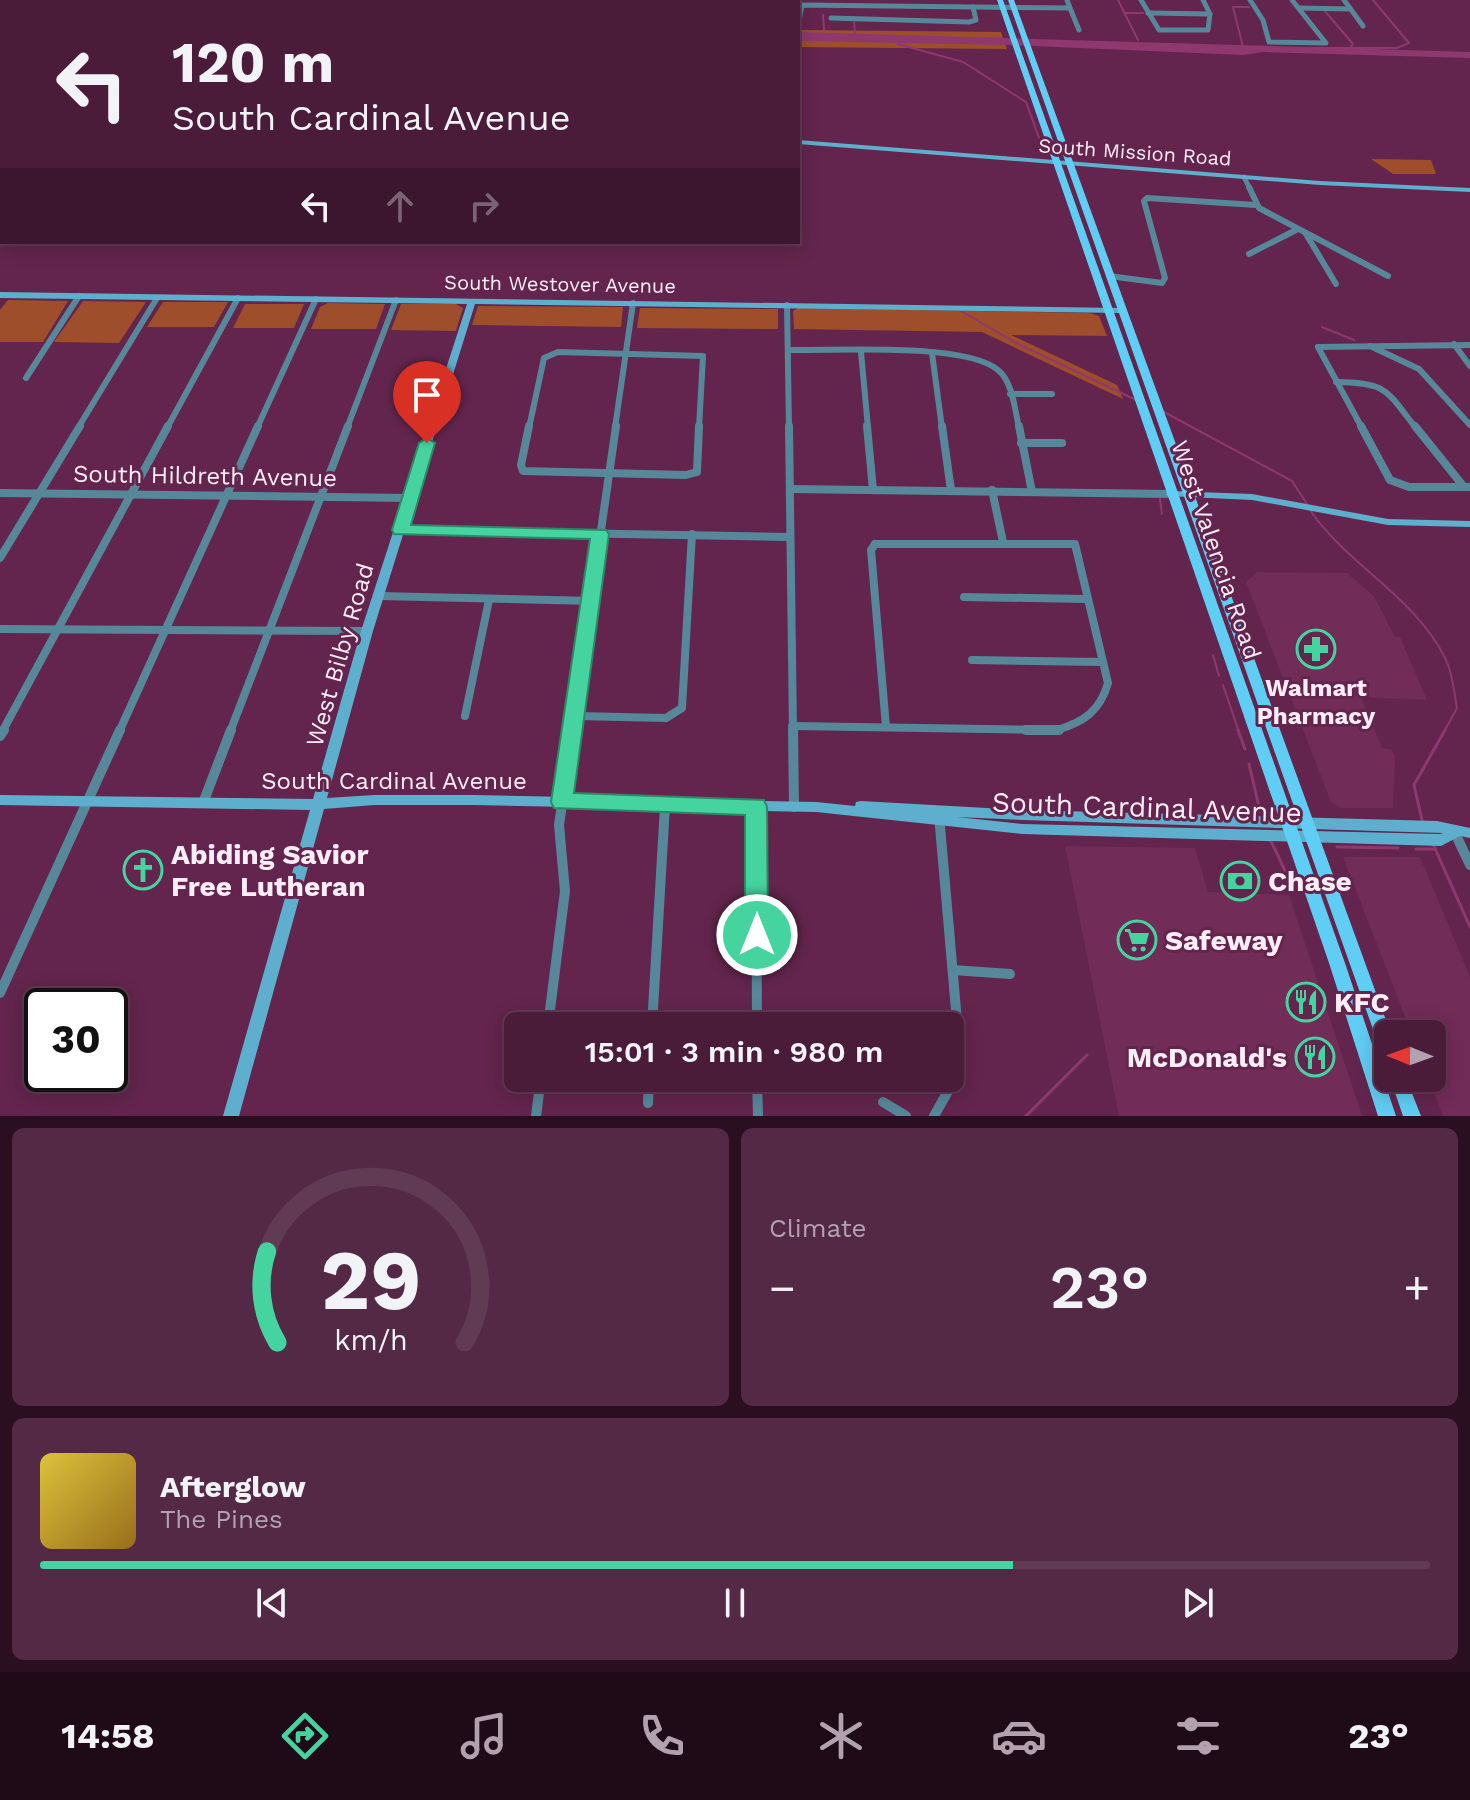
<!DOCTYPE html>
<html lang="en">
<head>
<meta charset="utf-8">
<style>
  :root { --surface:#4a1c3a; --page:#542945; --text:#f1f3f6; --muted:#b2a1af; --line:#613a54; --accent:#45d49f }
  body { margin:0; font-family:"Work Sans",sans-serif; background:var(--page); color:var(--text); height:100vh; display:flex; flex-direction:column; font-size:30px; white-space:nowrap }
  * { box-sizing:border-box; margin:0 }
  p { font-size:26px; color:var(--muted) }
  .icon { flex:none; width:44px; height:44px; fill:none; stroke:currentColor; stroke-width:2; stroke-linecap:round; stroke-linejoin:round }
  .map { position:relative; height:1116px; overflow:hidden }
  .details { display:flex; flex-direction:column; gap:12px; padding:12px; background:#290f20; flex:1 }
  .details>* { flex:none }
  .hud { position:absolute; left:0px; top:0px; width:800px; height:244px; box-shadow:0 4px 20px #0003,0 0 0 2px var(--line); background:#4a1c3a; color:var(--text); overflow:hidden }
  .needle { width:52px; rotate:271deg }
  .fabs { position:absolute; left:1374px; top:1020px; display:grid; gap:16px }
  .fabs a { display:grid; place-items:center; width:72px; height:72px; border-radius:12px; background:var(--surface); box-shadow:0 4px 20px #0003,0 0 0 2px var(--line); font-size:40px }
  .speed { position:absolute; left:24px; top:988px; display:flex; gap:16px; font-size:40px; font-weight:700; text-align:center }
  .speed>* { display:grid; place-content:center; width:104px; height:104px; border-radius:50%; background:var(--surface); box-shadow:0 4px 20px #0003,0 0 0 2px var(--line); line-height:1 }
  .speed .limit { border:4px solid #111; border-radius:12px; background:#fff; color:#111 }
  .pin { position:absolute; display:grid; place-items:center; width:68px; height:68px; color:#fff; margin:-82px -34px; border-radius:50% 50% 50% 0; rotate:-45deg; box-shadow:0 0 8px #0007 }
  .pin .icon { rotate:45deg }
  .me { position:absolute; width:88px; margin:-44px; rotate:0deg; stroke-linejoin:round; filter:drop-shadow(0 0 6px #0008) }
  .turn { display:flex; align-items:center; gap:28px; height:168px; padding:0 40px; font-size:36px }
  .turn .icon { width:104px; height:104px; stroke-width:2.5 }
  .turn b { display:block; font-size:56px; line-height:68px }
  .lanes { display:flex; align-items:center; height:76px; padding:0 40px; background:#0003; justify-content:center; gap:40px; direction:ltr }
  .lanes .off { opacity:.35 }
  .big { font-size:60px; font-weight:600; line-height:1.1 }
  .details .card { flex:1; display:flex; flex-direction:column; justify-content:center; gap:12px; min-width:0; padding:0 28px; border-radius:12px; background:var(--page) }
  .details .dial { align-items:center; gap:0 }
  .dial svg { height:208px; overflow:visible; fill:none; stroke:var(--line); stroke-width:7; stroke-linecap:round; text-anchor:middle }
  .dial text { fill:var(--text); stroke:none }
  .song { display:flex; align-items:center; gap:24px }
  .cover { width:96px; height:96px; border-radius:12px; background:linear-gradient(135deg,hsl(50 70% 55%),hsl(40 70% 35%)) }
  .played { height:8px; border-radius:4px; background:linear-gradient(90deg,var(--accent) 70%,var(--line) 70%) }
  .keys { display:flex; justify-content:space-around; direction:ltr }
  .heat { display:flex; justify-content:space-between; align-items:center; font-size:44px; direction:ltr }
  .details .tiles { flex:1; display:grid; gap:12px; grid-template-columns:1fr 1fr }
  .card:last-child { grid-column:span 2 }
  .trip { position:absolute; left:504px; top:1012px; width:460px; height:80px; border-radius:12px; background:var(--surface); box-shadow:0 4px 20px #0003,0 0 0 2px var(--line); font-weight:600; line-height:80px; text-align:center }
  .tab-bar { display:flex; height:128px; justify-content:space-around; align-items:center; background:#1e0b17; color:var(--muted) }
  .tab-bar .icon { width:56px; height:56px }
  .tab-bar .current { color:var(--accent) }
  .tab-bar b { font-size:36px; color:var(--text) }
  .map>svg:first-child { display:block }
</style>
</head>
<body>
<div class="map">
<svg width="1470" height="1116" viewBox="0 0 1470 1116">
  <rect width="100%" height="100%" fill="#63254d"/>
  <g fill="#712c58">
    <polygon points="1257,572 1347,573 1374,596 1395,637 1400,637 1427,700 1361,697 1382,748 1391,749 1395,757 1393,808 1341,808 1331,802 1246,582"/>
    <polygon points="1065,846 1195,848 1208,892 1289,895 1362,1116 1119,1116"/>
    <polygon points="1343,857 1420,857 1470,977 1470,1116 1443,1116 1429,1078 1432,1078 1432,1034 1412,1034"/>
  </g>
  <g fill="#9e4e2a">
    <polygon points="798,30 1001,32 1007,49 798,47"/>
    <polygon points="1371,159 1431,160 1436,174 1393,174"/>
    <polygon points="8,300 68,301 43,342 0,342 0,310"/>
    <polygon points="83,301 146,302 119,343 54,342"/>
    <polygon points="163,302 228,302 214,327 147,327"/>
    <polygon points="328,303 385,304 376,329 311,329 320,307"/>
    <polygon points="245,304 304,304 294,328 233,328"/>
    <polygon points="401,304 456,304 463,308 456,331 391,330"/>
    <polygon points="478,306 623,307 621,327 472,325"/>
    <polygon points="640,308 778,309 778,329 637,328"/>
    <polygon points="798,308 1090,313 1099,316 1107,336 1011,335 1117,385 1123,399 982,332 794,329 793,311"/>
  </g>
  <polygon fill="#8e386f" points="798,32 1470,52 1470,58 1263,52 1243,55 1008,45 798,41"/>
  <g fill="none" stroke-linecap="round" stroke-linejoin="round">
    <g stroke="#8e386f" stroke-width="2">
      <polyline points="1118,0 1138,40"/>
      <polyline points="432,2 435,0"/>
      <polyline points="1324,10 1353,44 1350,48"/>
      <polyline points="1124,13 1143,13"/>
      <polyline points="823,15 824,30"/>
      <polyline points="854,22 855,33"/>
      <polyline points="898,44 963,62 1026,102 1045,154"/>
      <polyline points="1243,47 1233,7 1249,7"/>
      <polyline points="1303,48 1397,48 1409,43 1373,0"/>
      <polyline points="961,311 1016,343 1136,400"/>
      <polyline points="1322,327 1354,340"/>
      <polyline points="1164,412 1292,481 1307,504"/>
      <polyline points="1160,499 1162,514"/>
      <path d="M 1310,510 C 1348,566 1417,598 1446,660 C 1453,675 1454,692 1457,708 L 1444,732"/>
      <polyline points="1213,655 1219,676"/>
      <polyline points="1223,685 1239,732"/>
    </g>
    <g stroke="#8e386f" stroke-width="3">
      <polyline points="1238,730 1245,749"/>
      <polyline points="1249,764 1260,811"/>
      <polyline points="1422,820 1414,785 1445,730"/>
      <polyline points="1270,839 1295,892"/>
      <polyline points="1433,844 1470,927"/>
      <polyline points="1337,847 1398,848"/>
      <polyline points="1416,849 1435,849"/>
      <polyline points="1026,1116 1087,1055"/>
    </g>
    <g stroke="#56889a" stroke-width="5">
      <polyline points="469,0 480,2"/>
      <polyline points="1141,0 1159,30 1208,30 1210,14 1203,0"/>
      <polyline points="1250,0 1263,20 1269,42 1326,43 1292,0"/>
      <polyline points="1344,0 1363,26"/>
      <polyline points="1070,8 1079,30"/>
      <polyline points="1299,8 1350,9"/>
      <polyline points="1148,13 1210,14"/>
      <polyline points="831,18 969,22 976,20 973,7"/>
      <polyline points="799,21 802,5 1070,8 1067,0"/>
      <polyline points="1244,177 1250,189"/>
    </g>
    <g stroke="#56889a" stroke-width="6">
      <polyline points="1249,187 1259,208 1388,276"/>
      <polyline points="1306,234 1336,284"/>
      <polyline points="1249,254 1296,230"/>
      <polyline points="1109,276 1162,283 1165,278 1144,201 1147,198 1256,205"/>
      <polyline points="787,305 789,428"/>
      <polyline points="1454,344 1470,366"/>
      <polyline points="1370,346 1419,369 1470,425"/>
      <polyline points="1318,347 1362,428"/>
      <polyline points="1318,347 1470,345"/>
      <path d="M 789,350 C 836,351 964,342 998,370 C 1013,382 1015,411 1019,428"/>
      <polyline points="861,352 868,428"/>
      <polyline points="932,353 942,428"/>
      <polyline points="26,378 79,296"/>
      <path d="M 1336,382 C 1388,383 1385,389 1416,428"/>
      <polyline points="1010,394 1052,394"/>
      <polyline points="78,428 157,298"/>
      <polyline points="167,428 238,298"/>
      <polyline points="257,428 316,299"/>
      <polyline points="347,428 396,300"/>
      <polyline points="529,428 544,358 558,352 703,356 699,428"/>
      <polyline points="615,428 633,303"/>
    </g>
    <g stroke="#56889a" stroke-width="8">
      <polyline points="529,426 521,465 523,471 686,475 697,472 699,426"/>
      <polyline points="789,426 793,732"/>
      <polyline points="867,426 873,490"/>
      <polyline points="942,426 951,490"/>
      <polyline points="1019,426 1032,492"/>
      <polyline points="1361,426 1390,480 1409,487 1470,487"/>
      <polyline points="1415,426 1464,487"/>
      <polyline points="1021,443 1062,443"/>
      <polyline points="790,489 1171,494"/>
      <polyline points="992,490 1003,542"/>
      <polyline points="0,493 410,498"/>
      <polyline points="401,530 789,537"/>
      <polyline points="875,544 871,550 886,727"/>
      <polyline points="0,558 80,426"/>
      <polyline points="379,596 593,601"/>
      <polyline points="964,597 1086,599"/>
      <polyline points="0,629 367,631"/>
      <polyline points="972,660 1102,662"/>
      <polyline points="465,716 489,600"/>
      <polyline points="576,716 666,718 682,708 692,534"/>
      <path d="M 792,726 L 1057,730 C 1084,722 1100,711 1108,683 L 1075,544 L 875,544"/>
      <polyline points="2,732 168,426"/>
      <polyline points="119,732 258,426"/>
      <polyline points="230,732 348,426"/>
      <polyline points="572,732 616,426"/>
    </g>
    <g stroke="#56889a" stroke-width="10">
      <polyline points="793,730 794,807"/>
      <polyline points="1026,730 1059,730"/>
      <polyline points="0,736 4,730"/>
      <polyline points="203,803 231,730"/>
      <polyline points="756,807 757,1026"/>
      <polyline points="1455,833 1470,865"/>
      <polyline points="953,970 1010,974"/>
      <polyline points="0,993 120,730"/>
      <polyline points="548,1026 565,891 559,825 573,730"/>
      <polyline points="652,1026 665,806"/>
      <polyline points="757,1078 758,1116"/>
      <polyline points="883,1102 906,1116"/>
      <polyline points="648,1103 649,1078"/>
      <polyline points="536,1116 541,1078"/>
      <polyline points="934,1116 952,1084 959,1044 939,815"/>
    </g>
    <g fill="#5dafcd" fill-rule="evenodd">
      <polygon points="112,0 118,0 116,2 110,2"/>
      <rect x="0" y="69" width="2" height="5"/>
      <rect x="0" y="120" width="2" height="6"/>
      <polygon points="798,140 1320,181 1470,188 1470,192 1320,185 798,144"/>
      <path d="M 0,292 L 1123,308 L 1124,310 L 1120,313 L 475,304 L 373,631 L 327,798 L 374,795 L 473,795 L 816,802 L 855,806 L 856,802 L 861,801 L 1023,810 L 1437,821 L 1470,828 L 1470,838 L 1460,836 L 1441,846 L 1022,834 L 816,812 L 473,805 L 374,805 L 324,809 L 239,1116 L 223,1116 L 310,810 L 0,805 L 0,795 L 313,799 L 361,631 L 467,304 L 0,298 ZM 957,817 L 1023,820 L 1443,833 L 1440,834 L 1022,824 Z"/>
      <polygon points="1171,491 1252,494 1388,519 1470,521 1470,527 1388,525 1252,500 1167,496 1166,494 1167,492"/>
    </g>
    <g fill="#60cdf4" fill-rule="evenodd">
      <polygon points="997,0 1003,0 1345,963 1396,1116 1378,1116 1329,963"/>
      <polygon points="1008,0 1014,0 1391,1034 1388,1034 1388,1057 1382,1054 1380,1049"/>
      <polygon points="1390,1078 1406,1078 1421,1116 1403,1116"/>
    </g>
  </g>
  <polygon fill="#45d49f" stroke="#2d8a67" stroke-width="2" points="427,438 435,443 411,525 606,530 609,534 574,793 764,800 767,807 768,935 765,942 757,946 748,942 745,935 745,815 554,808 551,802 590,539 394,534 392,530 419,443"/>
  <defs>
    <symbol id="pharmacy-ring" viewBox="-11 -11 22 22"><circle r="9.5" fill="#63254d" stroke="#45d49f" stroke-width="1.5"/><path d="M-2-6h4v4h4v4h-4v4h-4v-4h-4v-4h4Z" fill="#45d49f"/></symbol>
    <symbol id="church-ring" viewBox="-11 -11 22 22"><circle r="9.5" fill="#63254d" stroke="#45d49f" stroke-width="1.5"/><path d="M-1.2-6h2.4v3.5h3.3v2.4h-3.3V6h-2.4V-.1h-3.3v-2.4h3.3Z" fill="#45d49f"/></symbol>
    <symbol id="bank-ring" viewBox="-11 -11 22 22"><circle r="9.5" fill="#63254d" stroke="#45d49f" stroke-width="1.5"/><path d="M-6-4H6V4H-6ZM0-2.3a2.3 2.3 0 1 0 0 4.6a2.3 2.3 0 1 0 0-4.6Z" fill="#45d49f"/></symbol>
    <symbol id="supermarket-ring" viewBox="-11 -11 22 22"><circle r="9.5" fill="#63254d" stroke="#45d49f" stroke-width="1.5"/><path d="M-6-5.5h2.5l.6 2H6L4.5 2H-2.5L-4.4-4H-6ZM-1.5 3.2a1.3 1.3 0 1 0 .1 0ZM3 3.2a1.3 1.3 0 1 0 .1 0Z" fill="#45d49f"/></symbol>
    <symbol id="restaurant-ring" viewBox="-11 -11 22 22"><circle r="9.5" fill="#63254d" stroke="#45d49f" stroke-width="1.5"/><path d="M-5-6h1v4h1v-4h1v4h1v-4h1v5L-1.5 .5V6h-2V.5L-5-1ZM5-6V6H3V1.5H1.5Q1.5-4 5-6Z" fill="#45d49f"/></symbol>
  </defs>
  <g fill-rule="evenodd">
    <use href="#pharmacy-ring" x="1294" y="627" width="44" height="44"/>
    <use href="#church-ring" x="121" y="848" width="44" height="44"/>
    <use href="#bank-ring" x="1218" y="859" width="44" height="44"/>
    <use href="#supermarket-ring" x="1115" y="918" width="44" height="44"/>
    <use href="#restaurant-ring" x="1284" y="980" width="44" height="44"/>
    <use href="#restaurant-ring" x="1293" y="1035" width="44" height="44"/>
  </g>
  <g text-anchor="middle" stroke-width="6" stroke-linejoin="round" paint-order="stroke">
    <g font-size="20" fill="#fdedf6" stroke="#63254d">
      <text transform="translate(1135 152) rotate(4)" y="7">South Mission Road</text>
      <text transform="translate(560 284) rotate(1)" y="7">South Westover Avenue</text>
    </g>
    <g font-size="24" fill="#fdedf6" stroke="#63254d">
      <text transform="translate(205 476) rotate(1)" y="8">South Hildreth Avenue</text>
      <text transform="translate(1216 550) rotate(71)" y="8">West Valencia Road</text>
      <text transform="translate(340 655) rotate(-74)" y="8">West Bilby Road</text>
      <text x="394" y="789">South Cardinal Avenue</text>
    </g>
    <g font-size="24" font-weight="bold" fill="#fdedf6" stroke="#63254d">
      <text x="1316" y="696">Walmart<tspan x="1316" dy="28">Pharmacy</tspan></text>
    </g>
    <g font-size="28" fill="#fdedf6" stroke="#63254d">
      <text transform="translate(1147 807) rotate(2)" y="10">South Cardinal Avenue</text>
    </g>
    <g font-size="28" font-weight="bold" fill="#fdedf6" stroke="#63254d" text-anchor="start">
      <text x="171" y="864">Abiding Savior<tspan x="171" dy="32">Free Lutheran</tspan></text>
      <text x="1268" y="891">Chase</text>
      <text x="1165" y="950">Safeway</text>
      <text x="1334" y="1012">KFC</text>
      <text x="1287" y="1067" text-anchor="end">McDonald's</text>
    </g>
  </g>
</svg>
<div class="fabs">
<a><svg class="needle" viewBox="-14 -14 28 28"><path d="M0-13l5 13h-10z" fill="#e53935"/><path d="M0 13l5-13h-10z" fill="#b2a1af"/></svg></a>
</div>
<div class="speed"><div class="limit">30</div></div>
<div class="pin" style="left:427px;top:443px;background:#d93025"><svg class="icon" aria-label="arrive" viewBox="0 0 24 24"><path d="M6 21V4h12l-3 4 3 4H6"/></svg></div>
<svg class="me" style="left:757px;top:935px" viewBox="-20 -20 40 40"><circle r="17" fill="#45d49f" stroke="#fff" stroke-width="3"/><path d="M0-11L8 9 0 5-8 9z" fill="#fff"/></svg>
<div class="trip">15:01 · 3 min · 980 m</div>
<div class="hud">
<div class="turn"><svg class="icon" aria-label="left" viewBox="0 0 24 24"><path d="M17 20v-9H6M10 6l-5 5 5 5"/></svg><div><b>120 m</b>South Cardinal Avenue</div></div>
<div class="lanes"><svg class="icon" aria-label="left" viewBox="0 0 24 24"><path d="M17 20v-9H6M10 6l-5 5 5 5"/></svg><svg class="icon off" aria-label="ahead" viewBox="0 0 24 24"><path d="M12 20V5M6 11l6-6 6 6"/></svg><svg class="icon off" aria-label="right" viewBox="0 0 24 24"><path d="M7 20v-9h11M14 6l5 5-5 5"/></svg></div>
</div>
</div>
<section class="details">
<div class="tiles">
<div class="card dial"><svg viewBox="0 0 100 80">
<path d="M14 69A42 42 0 1 1 86 69"/>
<path d="M14 69A42 42 0 0 1 10 34" stroke="#45d49f"/>
<text x="50" y="56" font-size="32" font-weight="700">29</text>
<text x="50" y="72" font-size="11">km/h</text>
</svg></div>
<div class="card"><p>Climate</p>
<div class="heat"><a>−</a><b class="big">23°</b><a>+</a></div>
</div>
<div class="card">
<div class="song"><i class="cover"></i><div><b>Afterglow</b><p>The Pines</p></div></div>
<div class="played"></div>
<div class="keys"><svg class="icon" aria-label="previous" viewBox="0 0 24 24"><path d="M18 5L8 12l10 7zM5 5v14"/></svg><svg class="icon" aria-label="pause" viewBox="0 0 24 24"><path d="M8 5v14M16 5v14"/></svg><svg class="icon" aria-label="next" viewBox="0 0 24 24"><path d="M6 5l10 7-10 7zM19 5v14"/></svg></div>
</div>
</div>
</section>
<nav class="tab-bar">
<b>14:58</b>
<svg class="icon current" aria-label="directions" viewBox="0 0 24 24"><path d="M12 3l9 9-9 9-9-9zM9 14v-3h6M13 9l2 2-2 2"/></svg>
<svg class="icon" aria-label="music" viewBox="0 0 24 24"><path d="M9 18V5l10-2v13"/><circle cx="6" cy="18" r="3"/><circle cx="16" cy="16" r="3"/></svg>
<svg class="icon" aria-label="phone" viewBox="0 0 24 24"><path d="M5 4h4l2 5-3 2q2 4 5 5l2-3 5 2v4C11 20 4 13 5 4z"/></svg>
<svg class="icon" aria-label="climate" viewBox="0 0 24 24"><path d="M12 3v18M4 7l16 10M4 17L20 7"/></svg>
<svg class="icon" aria-label="car" viewBox="0 0 24 24"><path d="M5 17H2v-5l4-1 3-4h7l3 4 3 1v5h-3M9 17h6M6 11h13"/><circle cx="7" cy="17" r="2"/><circle cx="17" cy="17" r="2"/></svg>
<svg class="icon" aria-label="filters" viewBox="0 0 24 24"><path d="M4 7h16M4 17h16"/><circle cx="9" cy="7" r="2"/><circle cx="15" cy="17" r="2"/></svg>
<b>23°</b>
</nav>
</body>
</html>
